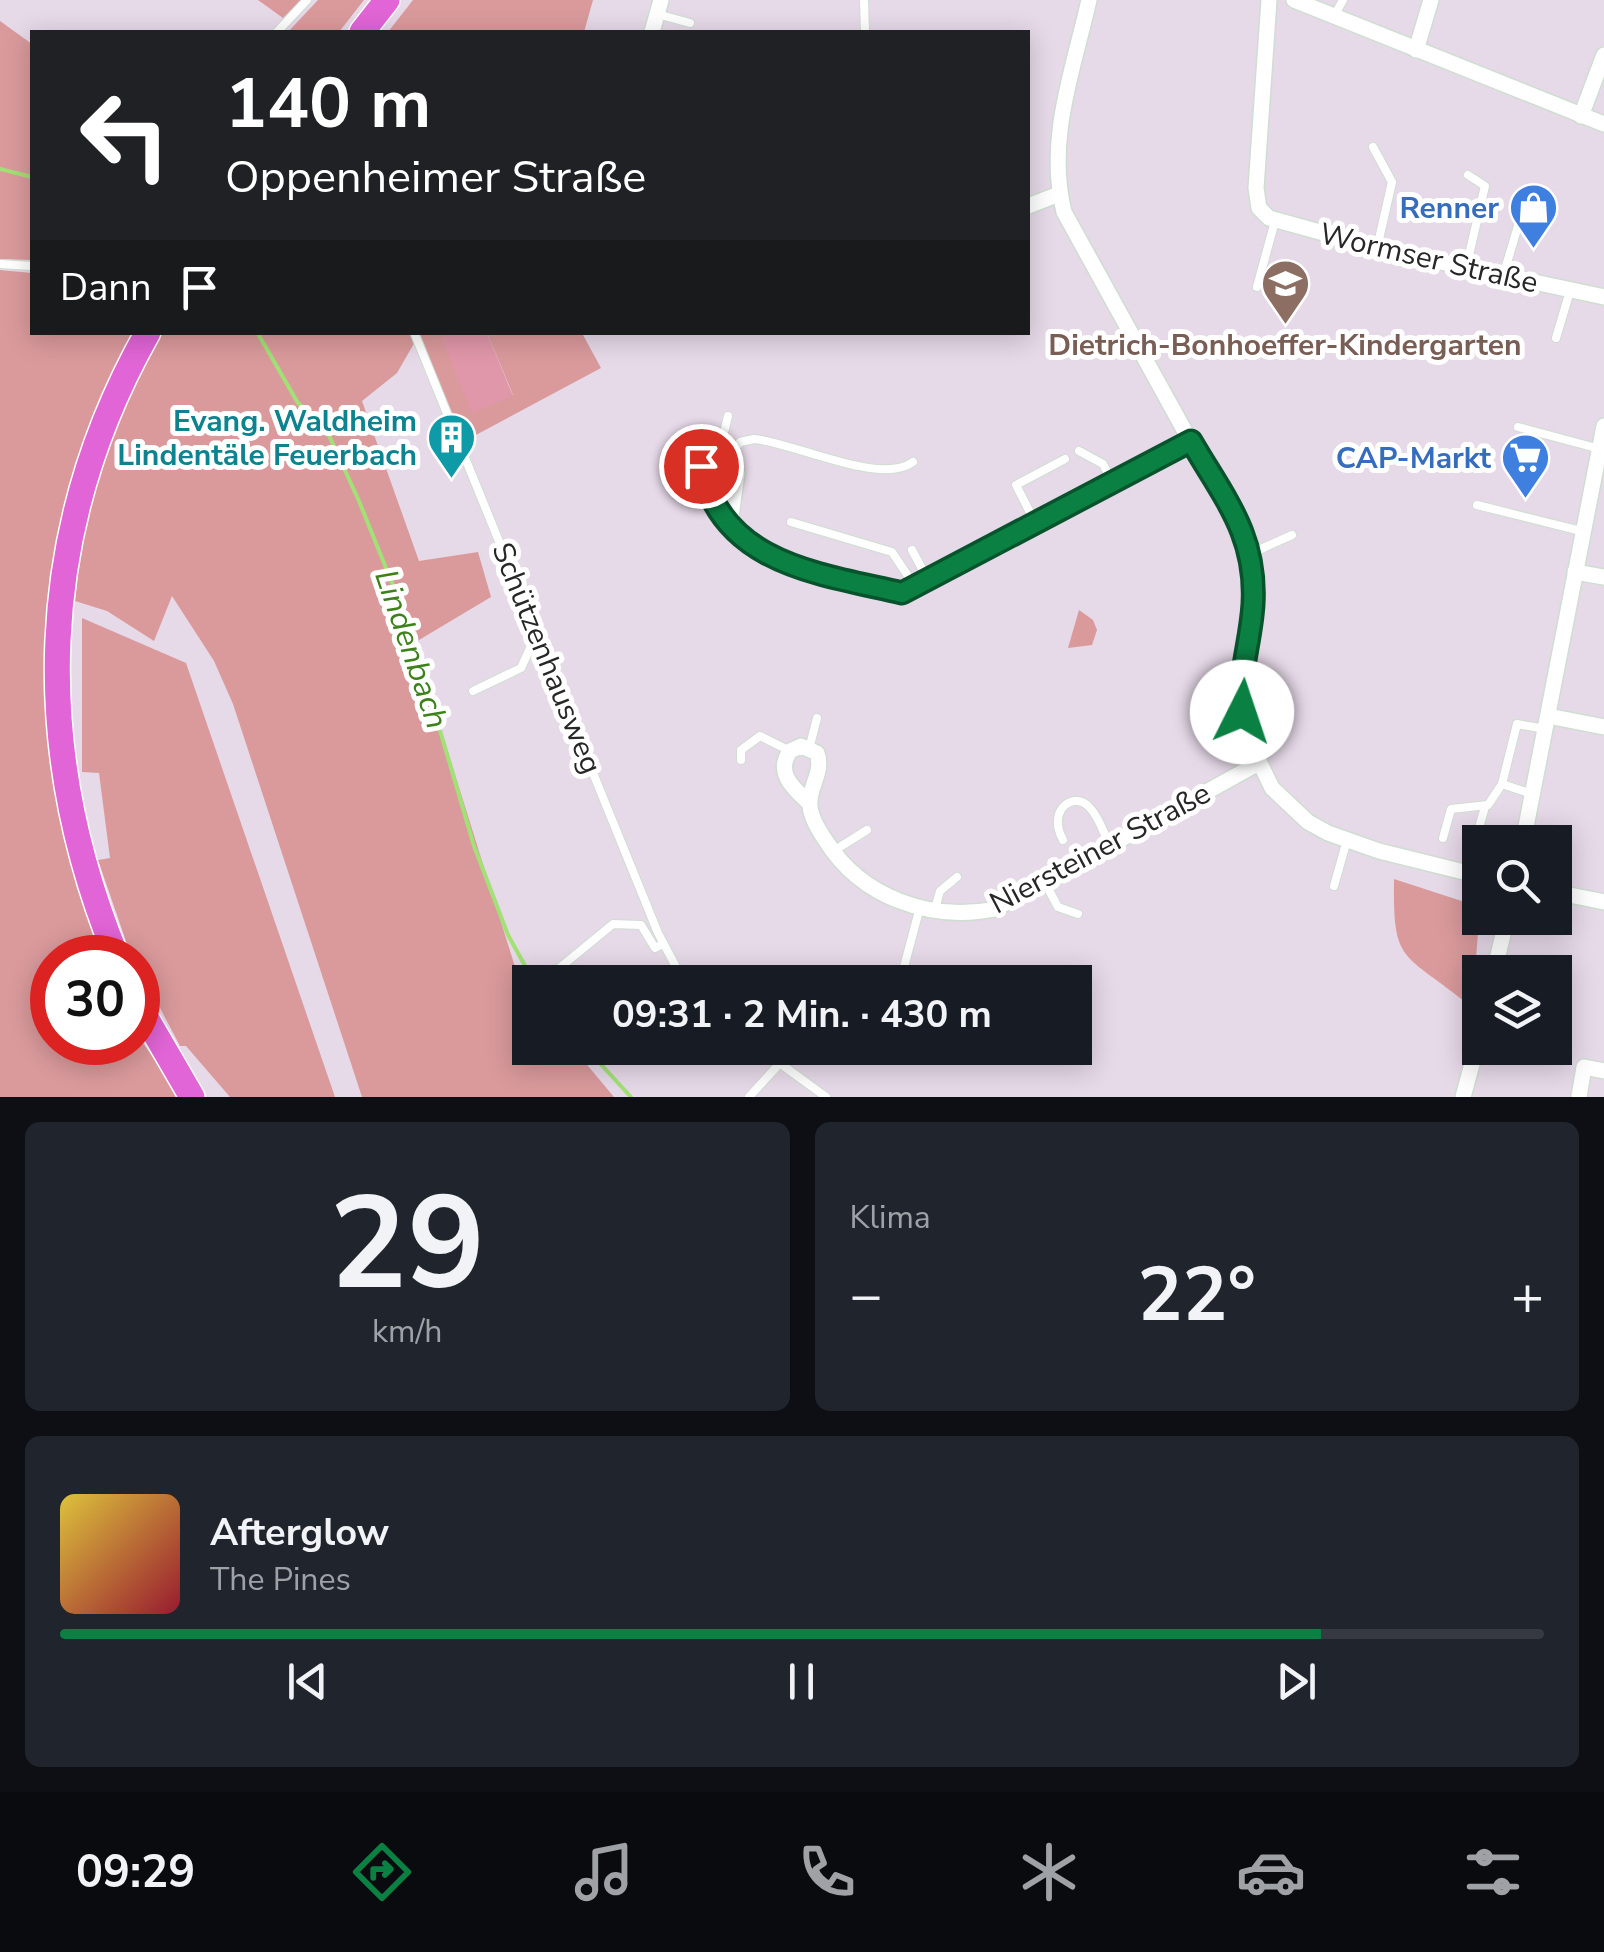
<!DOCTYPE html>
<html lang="de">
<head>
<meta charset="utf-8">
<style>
  :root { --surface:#171b24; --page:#20242c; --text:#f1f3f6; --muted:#9ea1a6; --line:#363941; --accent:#0b8043 }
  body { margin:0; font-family:"Nunito Sans",sans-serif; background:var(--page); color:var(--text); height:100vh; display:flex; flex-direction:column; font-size:38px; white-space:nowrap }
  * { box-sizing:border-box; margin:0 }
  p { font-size:32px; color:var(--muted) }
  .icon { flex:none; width:55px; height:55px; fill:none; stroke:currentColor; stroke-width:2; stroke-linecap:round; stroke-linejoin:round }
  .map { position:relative; height:1097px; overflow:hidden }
  .sheet { display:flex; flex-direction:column; gap:25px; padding:25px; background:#0d0f14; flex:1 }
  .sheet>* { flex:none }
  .guide { position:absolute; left:30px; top:30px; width:1000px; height:305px; border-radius:0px; box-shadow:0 5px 25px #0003; background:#202124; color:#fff; overflow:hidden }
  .tools { position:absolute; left:1462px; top:825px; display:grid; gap:20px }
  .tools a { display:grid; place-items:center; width:110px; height:110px; border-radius:0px; background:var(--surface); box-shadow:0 5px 25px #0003; font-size:50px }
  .speed { position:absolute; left:30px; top:935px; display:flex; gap:20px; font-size:50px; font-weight:700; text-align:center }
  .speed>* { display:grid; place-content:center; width:130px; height:130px; border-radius:50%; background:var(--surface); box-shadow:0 5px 25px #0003; line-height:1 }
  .speed .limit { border:15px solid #d22; background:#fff; color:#111 }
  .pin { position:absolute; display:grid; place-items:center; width:85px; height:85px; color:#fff; margin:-42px; border:5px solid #fff; border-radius:50%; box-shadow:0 2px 10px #0007 }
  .me { position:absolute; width:110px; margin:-55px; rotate:4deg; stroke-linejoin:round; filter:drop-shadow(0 0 8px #0008) }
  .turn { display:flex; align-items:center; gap:35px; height:210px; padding:0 30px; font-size:45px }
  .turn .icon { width:130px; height:130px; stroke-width:2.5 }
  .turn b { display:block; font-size:70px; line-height:85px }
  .then { display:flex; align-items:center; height:95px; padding:0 30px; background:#0003; gap:20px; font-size:38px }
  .big { font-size:75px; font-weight:700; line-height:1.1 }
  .sheet .widget { flex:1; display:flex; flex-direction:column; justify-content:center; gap:15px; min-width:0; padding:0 35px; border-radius:15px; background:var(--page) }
  .sheet .dial { align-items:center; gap:0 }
  .dial b { font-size:130px; line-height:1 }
  .song { display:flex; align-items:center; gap:30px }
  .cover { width:120px; height:120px; border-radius:15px; background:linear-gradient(135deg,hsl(50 70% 55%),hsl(350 70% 35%)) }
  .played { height:10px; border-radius:5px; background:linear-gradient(90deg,var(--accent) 85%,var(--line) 85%) }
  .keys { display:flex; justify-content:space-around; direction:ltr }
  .heat { display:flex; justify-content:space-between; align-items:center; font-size:55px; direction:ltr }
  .sheet .tiles { flex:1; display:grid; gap:25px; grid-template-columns:1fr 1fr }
  .widget:last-child { grid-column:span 2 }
  .trip { position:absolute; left:512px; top:965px; width:580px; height:100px; border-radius:0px; background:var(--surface); box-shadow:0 5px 25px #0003; font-weight:700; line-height:100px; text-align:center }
  .tab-bar { display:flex; height:160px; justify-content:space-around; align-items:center; background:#090b0e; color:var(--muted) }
  .tab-bar .icon { width:70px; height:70px }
  .tab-bar .selected { color:var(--accent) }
  .tab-bar b { font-size:45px; color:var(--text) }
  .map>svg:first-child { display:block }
</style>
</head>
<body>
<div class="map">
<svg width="1604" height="1097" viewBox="0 0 1604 1097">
  <rect width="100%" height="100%" fill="#e6d9e8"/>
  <g fill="#da9a9c">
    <polygon points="258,0 301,0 283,18"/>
    <polygon points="318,0 364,0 339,32 288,32"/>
    <polygon points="413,0 593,0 584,32 388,32"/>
    <polygon points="0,21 32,44 32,260 0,259"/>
    <polygon points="0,270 32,273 32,332 145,333 73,502 58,797 82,903 103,957 52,958 52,1042 138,1042 138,1036 181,1097 0,1097"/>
    <polygon points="159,333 457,333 442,339 513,395 487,333 582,333 601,368 459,444 416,340 397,373 362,401 419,561 478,552 491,597 414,643 521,986 530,996 530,1048 573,1048 614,1097 362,1097 233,704 214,661 172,596 154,641 107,611 75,601 84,517 118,414"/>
    <polygon points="1079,610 1093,620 1097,630 1092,645 1068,648"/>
    <polygon points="82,618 186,663 335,1097 230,1097 186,1046 180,1046 138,966 138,958 128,947 98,860 110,858 99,773 82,772"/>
    <path d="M 1394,879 L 1480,907 L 1473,997 L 1464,1001 C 1401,951 1393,963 1394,879 Z"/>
  </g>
  <polygon fill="#e097a9" points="457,332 487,333 513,396 472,413 442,339"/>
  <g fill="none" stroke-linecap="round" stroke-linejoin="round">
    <g stroke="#a2e175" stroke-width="4">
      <polyline points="0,169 32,177"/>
      <polyline points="257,332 298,403 327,431 359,501 409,625 474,846 508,935 534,982"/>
      <polyline points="586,1048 631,1097"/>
    </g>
    <defs>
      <g id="lane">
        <polyline points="864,0 865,32"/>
        <polyline points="657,14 690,23"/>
        <polyline points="1334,16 1343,0"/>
        <polyline points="277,32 307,0"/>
        <polyline points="1373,147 1392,182 1377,248"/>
        <polyline points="0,264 32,266"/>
        <polyline points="1466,268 1485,186 1468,175"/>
        <polyline points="1503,276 1527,196"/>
        <polyline points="1257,287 1275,221"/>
        <polyline points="414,332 658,933 684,982"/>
        <polyline points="1556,338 1570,291"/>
        <polyline points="1518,427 1600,449"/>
        <polyline points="1079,451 1103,464 1113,483"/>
        <polyline points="719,453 728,416"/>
        <path d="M 730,455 L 740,442 L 754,439 C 796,443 880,486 913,462"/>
        <polyline points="1477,505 1585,532"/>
        <polyline points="791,522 892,552 914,585"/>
        <polyline points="1036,524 1016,485 1065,459"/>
        <polyline points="912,550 927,578"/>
        <polyline points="1252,553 1292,535"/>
        <polyline points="473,691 521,668 537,633"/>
        <polyline points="809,749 817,718"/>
        <polyline points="741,760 741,750 760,736 790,751"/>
        <polyline points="1532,794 1502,784 1517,724 1545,729"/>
        <polyline points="1443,838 1451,809 1488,805 1502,784"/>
        <polyline points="1476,838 1485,807"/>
        <path d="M 1063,840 C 1046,809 1075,790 1090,808 C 1099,817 1104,834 1110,846"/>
        <polyline points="832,852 867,830"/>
        <polyline points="1044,881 1058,907 1078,914"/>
        <polyline points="1334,886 1347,840"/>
        <polyline points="935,909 940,891 957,877"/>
        <polyline points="840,971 847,982"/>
        <polyline points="546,979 613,924 641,925 655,948 663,944"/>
        <polyline points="900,982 920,907"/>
        <polyline points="759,1048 826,1097"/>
        <polyline points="749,1097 780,1063"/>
      </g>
      <g id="street">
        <path d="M 1089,0 C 1073,71 1046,140 1064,212 L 1252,553 L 1253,604 L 1240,690 L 1247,736 L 1272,788 L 1308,822 L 1328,833 L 1379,851 L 1480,876"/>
        <polyline points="1269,0 1256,188 1259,208 1269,218 1385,250 1604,297"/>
        <polyline points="1294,0 1604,124"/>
        <polyline points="652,32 661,0"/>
        <polyline points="1416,50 1431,0"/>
        <polyline points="1581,116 1604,55"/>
        <polyline points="1028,206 1059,194"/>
        <path d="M 730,524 L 706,489 L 701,467 L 719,453 L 730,455 L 737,473 L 730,524 C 771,574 842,579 902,593 L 1191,441"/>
        <polyline points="1575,572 1604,577"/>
        <polyline points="1548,716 1604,727"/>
        <path d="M 809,803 C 793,788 775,773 790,751 L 801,746 L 817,753 C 824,773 808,787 810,806 C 811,818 819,831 826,841 C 861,897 930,922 995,909 L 1257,764"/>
        <polyline points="1523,842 1604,426"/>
        <polyline points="1555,892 1604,902"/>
        <polyline points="1494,972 1507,918"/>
        <polyline points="1463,1097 1480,1035"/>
        <polyline points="1579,1097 1584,1067 1604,1071"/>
      </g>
      <g id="primary">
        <polyline points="362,32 387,0"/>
        <path d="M 117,958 C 31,749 35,532 148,332"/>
        <polyline points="138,1004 192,1097"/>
      </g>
    </defs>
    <use href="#lane" stroke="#cfded1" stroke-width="10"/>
    <use href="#street" stroke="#cfded1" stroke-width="18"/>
    <use href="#primary" stroke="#fff" stroke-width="28"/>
    <use href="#lane" stroke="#fff" stroke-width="8"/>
    <use href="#street" stroke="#fff" stroke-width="15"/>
    <use href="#primary" stroke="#e165d6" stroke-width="25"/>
  </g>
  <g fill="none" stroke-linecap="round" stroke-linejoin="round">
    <defs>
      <path id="route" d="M 701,466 C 721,564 820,574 902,593 L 1191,441 C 1224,498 1257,535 1253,604 C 1251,641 1238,675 1242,712"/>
    </defs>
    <use href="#route" stroke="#07532c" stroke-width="25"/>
    <use href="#route" stroke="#0b8043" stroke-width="18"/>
  </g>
  <defs>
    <symbol id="shop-pin" viewBox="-11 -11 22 30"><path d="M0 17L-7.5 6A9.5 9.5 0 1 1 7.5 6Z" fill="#3f7fe0" stroke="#fff"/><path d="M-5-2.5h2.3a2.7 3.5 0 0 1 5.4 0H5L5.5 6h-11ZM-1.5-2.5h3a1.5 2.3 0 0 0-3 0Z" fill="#fff"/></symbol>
    <symbol id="school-pin" viewBox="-11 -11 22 30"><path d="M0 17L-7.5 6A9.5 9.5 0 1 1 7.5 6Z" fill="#8d6e63" stroke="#fff"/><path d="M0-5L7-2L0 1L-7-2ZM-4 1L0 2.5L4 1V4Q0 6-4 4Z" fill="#fff"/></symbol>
    <symbol id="building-pin" viewBox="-11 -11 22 30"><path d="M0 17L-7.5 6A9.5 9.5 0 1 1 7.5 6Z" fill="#0f9aa8" stroke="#fff"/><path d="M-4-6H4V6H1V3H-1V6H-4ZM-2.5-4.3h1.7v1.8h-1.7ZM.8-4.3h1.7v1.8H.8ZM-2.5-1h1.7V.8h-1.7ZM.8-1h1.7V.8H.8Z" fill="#fff"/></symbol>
    <symbol id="supermarket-pin" viewBox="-11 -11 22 30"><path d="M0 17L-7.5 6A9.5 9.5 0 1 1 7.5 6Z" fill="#3f7fe0" stroke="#fff"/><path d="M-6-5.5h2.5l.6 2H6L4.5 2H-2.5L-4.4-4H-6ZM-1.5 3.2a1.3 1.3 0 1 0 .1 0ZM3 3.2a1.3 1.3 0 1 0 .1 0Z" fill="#fff"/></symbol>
  </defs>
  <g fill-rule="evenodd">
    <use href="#shop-pin" x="1506" y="180" width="55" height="75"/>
    <use href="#school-pin" x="1258" y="256" width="55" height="75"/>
    <use href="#building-pin" x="424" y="410" width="55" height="75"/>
    <use href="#supermarket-pin" x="1498" y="430" width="55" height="75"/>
  </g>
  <g text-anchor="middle" stroke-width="10" stroke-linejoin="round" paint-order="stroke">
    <g font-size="30" font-weight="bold" fill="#366cbe" stroke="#fff" text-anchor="end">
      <text x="1499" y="218">Renner</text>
      <text x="1491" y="468">CAP-Markt</text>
    </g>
    <g font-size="30" fill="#272727" stroke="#fff">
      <text transform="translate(1429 258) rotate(13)" y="10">Wormser Straße</text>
      <text transform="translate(547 658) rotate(68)" y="10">Schützenhausweg</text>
      <text transform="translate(1100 848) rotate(-28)" y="10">Niersteiner Straße</text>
    </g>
    <g font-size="30" font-weight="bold" fill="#785e54" stroke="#fff">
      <text x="1285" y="355">Dietrich-Bonhoeffer-Kindergarten</text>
    </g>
    <g font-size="30" font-weight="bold" fill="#0d838f" stroke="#fff" text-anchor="end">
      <text x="417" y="431">Evang. Waldheim<tspan x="417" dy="34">Lindentäle Feuerbach</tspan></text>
    </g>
    <g font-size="32" font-style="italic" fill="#3c811a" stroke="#fff">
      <text transform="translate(412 649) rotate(71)" y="11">Lindenbach</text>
    </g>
  </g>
</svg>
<div class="tools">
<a><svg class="icon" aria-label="search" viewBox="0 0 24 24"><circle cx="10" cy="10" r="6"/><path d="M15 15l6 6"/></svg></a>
<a><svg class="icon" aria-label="layers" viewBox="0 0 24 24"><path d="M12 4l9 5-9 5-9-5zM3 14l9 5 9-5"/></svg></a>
</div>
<div class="speed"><div class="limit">30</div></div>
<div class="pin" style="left:701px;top:466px;background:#d93025"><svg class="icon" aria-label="arrive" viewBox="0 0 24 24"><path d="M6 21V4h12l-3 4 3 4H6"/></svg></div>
<svg class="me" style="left:1242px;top:712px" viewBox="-20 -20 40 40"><circle r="19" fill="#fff"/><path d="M0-13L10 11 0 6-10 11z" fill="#0b8043"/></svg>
<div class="trip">09:31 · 2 Min. · 430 m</div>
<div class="guide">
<div class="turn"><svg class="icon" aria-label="left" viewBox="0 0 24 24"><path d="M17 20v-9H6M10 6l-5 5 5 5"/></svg><div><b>140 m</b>Oppenheimer Straße</div></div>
<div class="then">Dann<svg class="icon" aria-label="arrive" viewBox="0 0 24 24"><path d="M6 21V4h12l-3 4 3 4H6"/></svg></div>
</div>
</div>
<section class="sheet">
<div class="tiles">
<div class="widget dial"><b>29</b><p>km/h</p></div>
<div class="widget"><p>Klima</p>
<div class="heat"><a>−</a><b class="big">22°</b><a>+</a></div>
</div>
<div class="widget">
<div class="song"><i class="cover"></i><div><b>Afterglow</b><p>The Pines</p></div></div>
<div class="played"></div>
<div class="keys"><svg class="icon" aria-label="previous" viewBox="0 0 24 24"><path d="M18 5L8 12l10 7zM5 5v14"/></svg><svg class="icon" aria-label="pause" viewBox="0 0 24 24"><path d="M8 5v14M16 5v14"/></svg><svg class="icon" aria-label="next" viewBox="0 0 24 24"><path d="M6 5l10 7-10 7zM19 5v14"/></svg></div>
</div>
</div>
</section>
<nav class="tab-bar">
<b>09:29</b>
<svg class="icon selected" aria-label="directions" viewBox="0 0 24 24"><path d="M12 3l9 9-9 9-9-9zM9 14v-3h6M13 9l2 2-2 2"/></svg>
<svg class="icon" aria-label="music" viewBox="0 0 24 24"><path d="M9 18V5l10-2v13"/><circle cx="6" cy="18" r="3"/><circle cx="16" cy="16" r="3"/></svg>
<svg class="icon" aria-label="phone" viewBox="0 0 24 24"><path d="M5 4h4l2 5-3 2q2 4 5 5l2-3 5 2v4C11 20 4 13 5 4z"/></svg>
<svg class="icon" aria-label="climate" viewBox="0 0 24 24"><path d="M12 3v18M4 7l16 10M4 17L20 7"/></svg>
<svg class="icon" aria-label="car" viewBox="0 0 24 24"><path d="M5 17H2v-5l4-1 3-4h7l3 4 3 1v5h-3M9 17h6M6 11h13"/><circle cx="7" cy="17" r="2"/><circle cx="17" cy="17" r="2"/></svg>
<svg class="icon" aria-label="filters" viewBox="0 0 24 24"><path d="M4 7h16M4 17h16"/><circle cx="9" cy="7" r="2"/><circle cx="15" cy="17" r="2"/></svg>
</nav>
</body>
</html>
